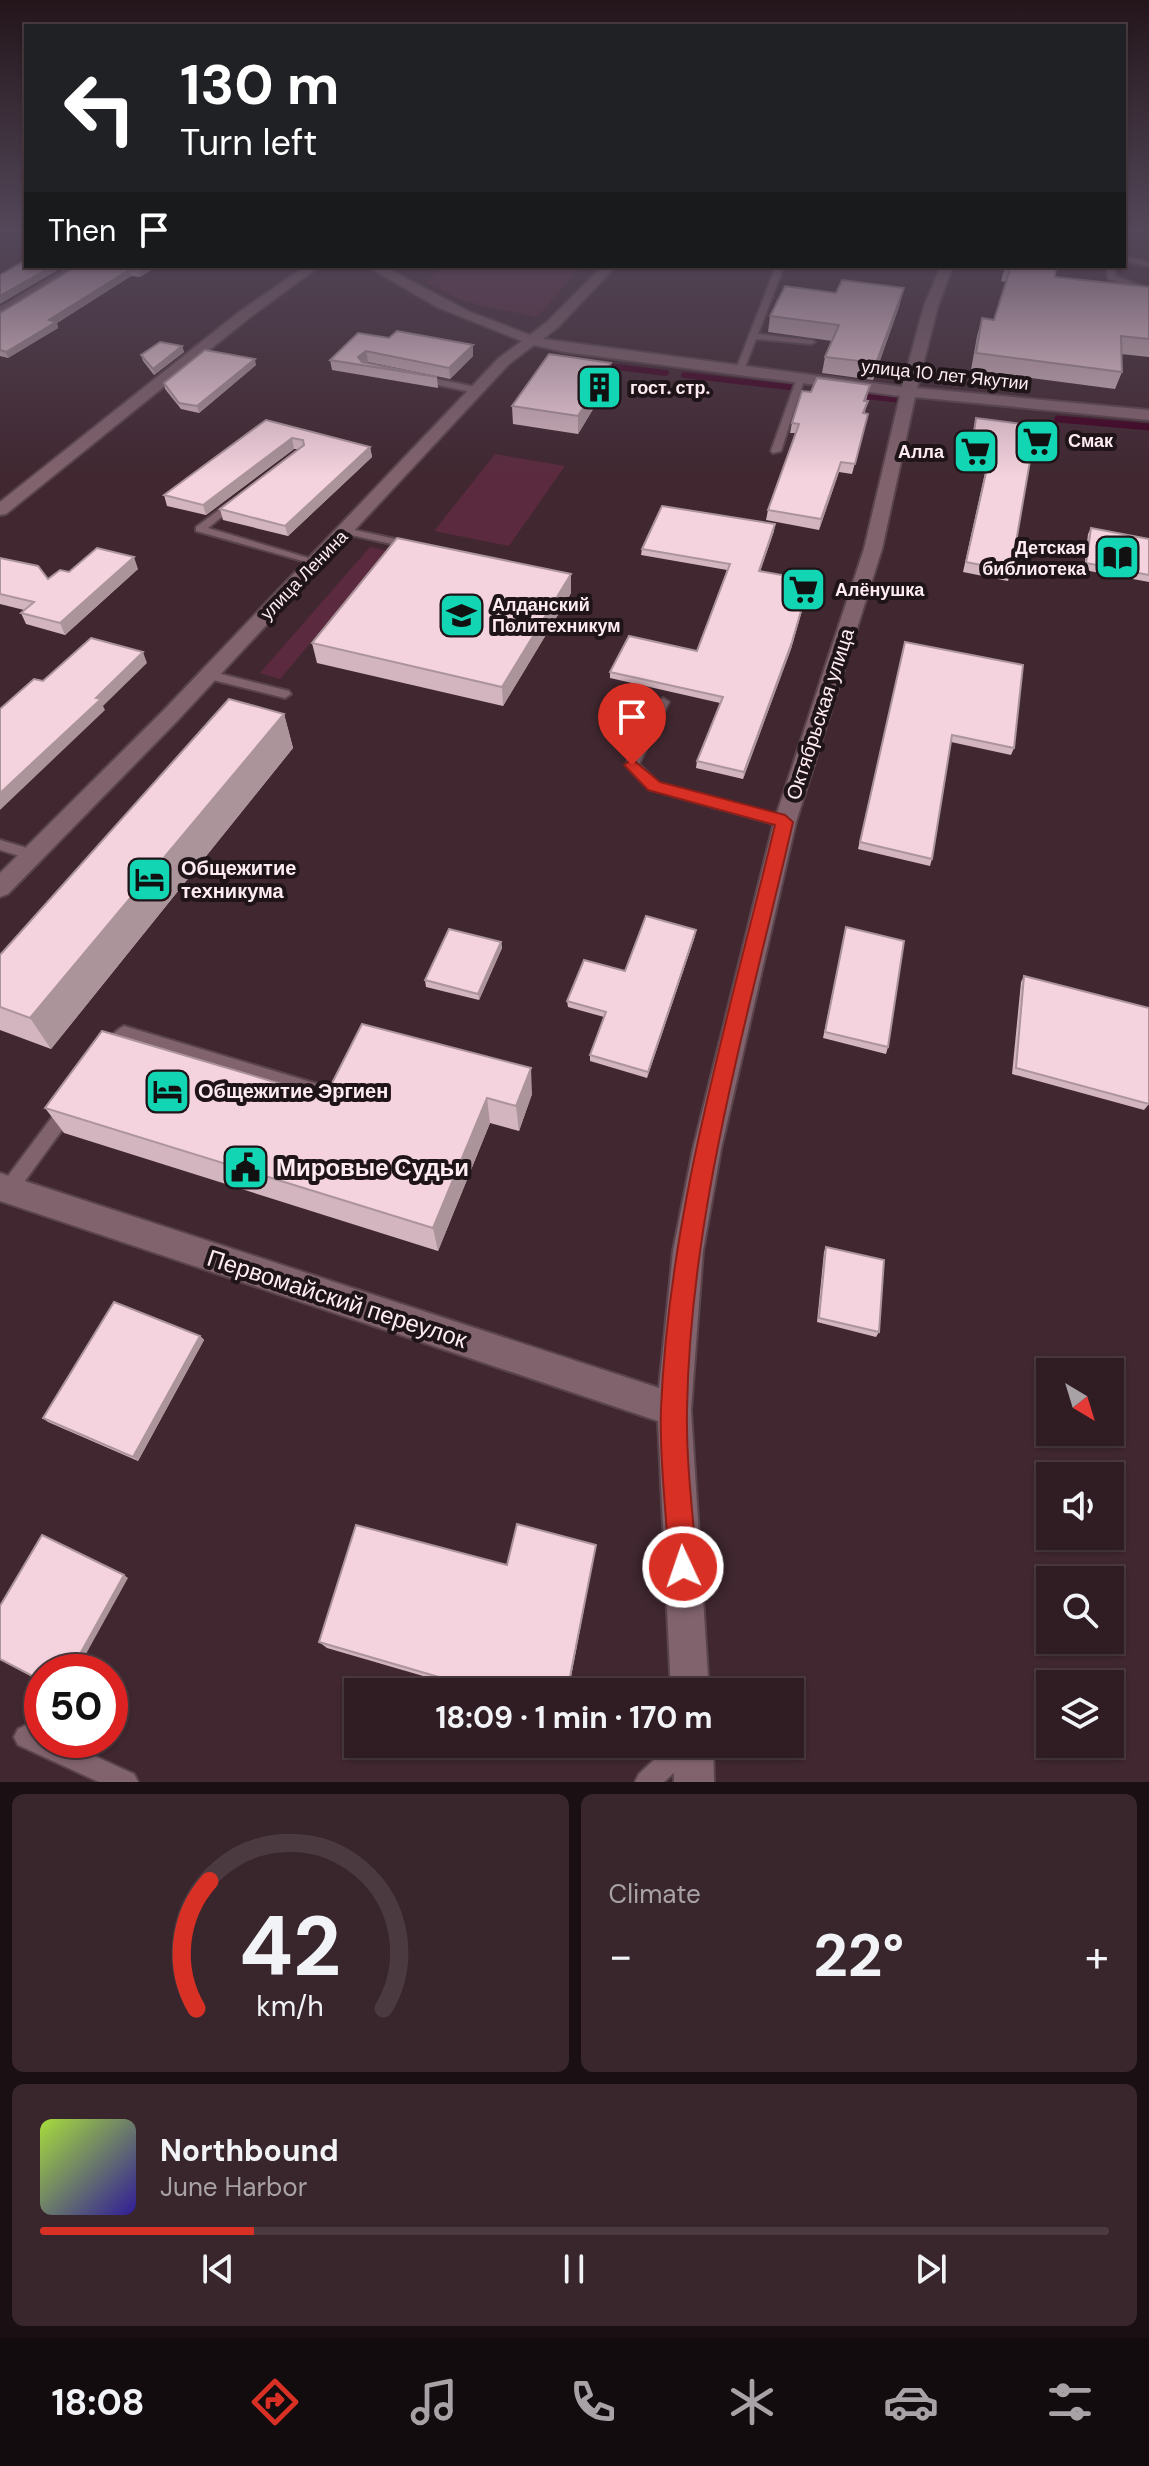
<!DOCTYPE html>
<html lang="en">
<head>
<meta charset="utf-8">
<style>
  :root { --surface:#301d24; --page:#38262c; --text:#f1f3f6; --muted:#a8a2a6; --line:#4b3b41; --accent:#d93025 }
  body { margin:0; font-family:"DM Sans",sans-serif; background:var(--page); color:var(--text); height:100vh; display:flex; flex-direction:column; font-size:30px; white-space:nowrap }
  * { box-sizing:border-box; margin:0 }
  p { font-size:26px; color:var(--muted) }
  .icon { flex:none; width:44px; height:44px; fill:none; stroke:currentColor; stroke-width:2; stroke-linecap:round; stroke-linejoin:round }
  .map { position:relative; height:1782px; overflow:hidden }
  .drawer { display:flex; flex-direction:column; gap:12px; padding:12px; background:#1a1014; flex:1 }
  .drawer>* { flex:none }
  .hud { position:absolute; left:24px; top:24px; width:1102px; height:244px; border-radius:0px; box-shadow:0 2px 6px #0004,0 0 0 2px var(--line); background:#202124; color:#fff; overflow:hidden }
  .needle { width:52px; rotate:142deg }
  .controls { position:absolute; left:1036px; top:1358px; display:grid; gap:16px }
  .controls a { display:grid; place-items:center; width:88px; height:88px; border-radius:0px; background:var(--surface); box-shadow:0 2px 6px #0004,0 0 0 2px var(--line); font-size:40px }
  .speed { position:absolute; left:24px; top:1654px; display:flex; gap:16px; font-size:40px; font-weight:700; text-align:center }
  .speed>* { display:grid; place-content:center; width:104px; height:104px; border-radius:50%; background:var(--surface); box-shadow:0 2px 6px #0004,0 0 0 2px var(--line); line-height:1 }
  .speed .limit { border:12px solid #d22; background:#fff; color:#111 }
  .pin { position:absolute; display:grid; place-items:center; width:68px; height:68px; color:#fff; margin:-82px -34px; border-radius:50% 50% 50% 0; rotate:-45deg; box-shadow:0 0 8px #0007 }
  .pin .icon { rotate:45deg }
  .me { position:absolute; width:88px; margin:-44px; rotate:357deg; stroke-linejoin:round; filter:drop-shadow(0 0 6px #0008) }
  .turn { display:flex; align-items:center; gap:28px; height:168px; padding:0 24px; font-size:36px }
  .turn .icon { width:104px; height:104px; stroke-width:2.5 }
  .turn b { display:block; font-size:56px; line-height:68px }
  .then { display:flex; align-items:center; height:76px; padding:0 24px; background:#0003; gap:16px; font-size:30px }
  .big { font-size:60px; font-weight:700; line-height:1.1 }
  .drawer .card { flex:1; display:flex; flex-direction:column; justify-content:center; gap:12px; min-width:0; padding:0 28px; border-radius:12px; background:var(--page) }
  .drawer .dial { align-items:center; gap:0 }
  .dial svg { height:208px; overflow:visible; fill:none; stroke:var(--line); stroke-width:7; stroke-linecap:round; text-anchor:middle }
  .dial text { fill:var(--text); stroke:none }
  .song { display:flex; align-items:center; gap:24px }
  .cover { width:96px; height:96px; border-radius:12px; background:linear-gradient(135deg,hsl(80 70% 55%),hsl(250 70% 35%)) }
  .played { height:8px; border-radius:4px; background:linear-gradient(90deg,var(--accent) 20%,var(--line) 20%) }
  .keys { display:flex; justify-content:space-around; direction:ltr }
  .heat { display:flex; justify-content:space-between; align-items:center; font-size:44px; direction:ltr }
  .drawer .tiles { flex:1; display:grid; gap:12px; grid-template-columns:1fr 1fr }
  .card:last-child { grid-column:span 2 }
  .trip { position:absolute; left:344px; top:1678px; width:460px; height:80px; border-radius:0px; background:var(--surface); box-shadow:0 2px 6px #0004,0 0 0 2px var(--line); font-weight:700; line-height:80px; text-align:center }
  .tabs { display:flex; height:128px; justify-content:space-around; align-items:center; background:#130c0e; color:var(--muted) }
  .tabs .icon { width:56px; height:56px }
  .tabs .active { color:var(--accent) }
  .tabs b { font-size:36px; color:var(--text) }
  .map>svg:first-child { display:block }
</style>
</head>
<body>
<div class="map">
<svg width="1149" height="1782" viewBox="0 0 1149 1782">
  <rect width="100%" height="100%" fill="#402730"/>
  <g fill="#5b2a3e">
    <polygon points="448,266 582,266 537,317 466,302 426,283 439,269"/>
    <polygon points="495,454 565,466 509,546 434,531"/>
    <polygon points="370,547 388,551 280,679 260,673"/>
  </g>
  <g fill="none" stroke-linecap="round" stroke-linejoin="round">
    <g stroke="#400021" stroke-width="6">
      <polyline points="600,365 666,373"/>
      <polyline points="684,375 797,388"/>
      <polyline points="855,395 901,400"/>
    </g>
    <polyline stroke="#400021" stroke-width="7" points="1058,419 1149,427"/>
    <defs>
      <g id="lane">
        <polygon points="1124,257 1149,262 1149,266 1124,261"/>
        <polygon points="776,266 784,266 758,334 811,340 815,342 811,344 756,339 743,372 736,374 735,372"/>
        <polygon points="1107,266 1115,266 1115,276 1149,288 1149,293 1108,279"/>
        <polygon points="422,376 476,387 480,390 476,393 419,381 419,377"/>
        <polygon points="797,378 804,380 781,451 773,453 771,451"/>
        <polygon points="231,501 239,503 208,528 322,562 317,565 196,531 196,527"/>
        <polygon points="346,528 409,542 410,544 405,547 342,533 341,531"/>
        <polygon points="209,671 289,691 291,694 285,698 205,678 203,675"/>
        <polygon points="663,698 669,702 639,764 658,783 790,819 792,822 790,825 785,827 649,789 628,768 626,765 657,702"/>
        <polygon points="0,840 37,851 39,855 32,860 0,850"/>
        <path d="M 124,1026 L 321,1085 L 327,1087 L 329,1092 L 327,1097 L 321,1099 L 127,1041 C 121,1049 116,1060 104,1056 L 102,1051 C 106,1042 115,1030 124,1026 Z"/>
        <polygon points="67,1103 73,1105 75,1110 73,1115 14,1196 8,1198 2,1196 0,1189 2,1184 61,1105"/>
        <polygon points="26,1725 42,1732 42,1740 59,1740 134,1774 138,1782 99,1782 18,1745 14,1737 18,1729"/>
        <polygon points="671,1744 700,1744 696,1752 664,1782 635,1782 639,1774"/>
      </g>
      <g id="street">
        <polygon points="70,266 85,266 0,317 0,307"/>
        <polygon points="306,266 320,266 249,318 6,514 0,515 0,502 239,312"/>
      </g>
      <g id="secondary">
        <polygon points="367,266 382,266 470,312 530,335 548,321 603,266 616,266 558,327 543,339 902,387 924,306 941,266 953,266 938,306 917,388 1149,410 1149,420 915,397 882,549 796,822 721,1149 703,1251 691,1410 709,1692 671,1692 658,1421 0,1201 0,1173 659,1388 673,1251 693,1149 774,822 864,549 900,396 565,352 534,345 509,364 178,720 8,894 0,897 0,873 164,710 499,358 522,341 437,307"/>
        <polygon points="673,1744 713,1744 714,1782 674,1782"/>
      </g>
    </defs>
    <use href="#lane" stroke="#5a444c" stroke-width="4"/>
    <use href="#street" stroke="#5a444c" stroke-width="4"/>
    <use href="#secondary" stroke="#5a444c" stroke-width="4"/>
    <use href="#lane" fill="#81636d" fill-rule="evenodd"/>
    <use href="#street" fill="#81636d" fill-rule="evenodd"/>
    <use href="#secondary" fill="#81636d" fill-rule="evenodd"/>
  </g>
  <g fill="#d3b5bf">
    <polygon points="0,228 26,228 26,234 0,229"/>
    <polygon points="77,266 158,266 140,277 131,276 57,323 58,328 8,358 0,356 0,313"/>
    <polygon points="1005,266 1056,266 1055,277 1149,287 1149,357 1121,354 1122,372 1115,389 971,370 977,336 982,318 994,320 1006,282 1001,281"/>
    <polygon points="900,304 873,380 822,373 825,357 832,341 768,332 770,316"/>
    <polygon points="358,333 473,356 450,379 368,362 366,363 437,377 438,388 332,370 330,360"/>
    <polygon points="182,346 184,352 154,375 143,361 141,355"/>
    <polygon points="611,363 610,381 578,434 513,424 512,406"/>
    <polygon points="256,365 199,413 181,409 165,389 164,383"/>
    <polygon points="870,385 866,401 865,413 868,414 852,474 839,472 819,530 766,520 768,510 796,433 790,433 792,423 811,392"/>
    <polygon points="976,418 1036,426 1011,571 1008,581 963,572 985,473 967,471 974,427"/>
    <polygon points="266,420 370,447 372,457 288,536 223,520 220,509 298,449 294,449 206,515 167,506 164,495"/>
    <polygon points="1091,528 1149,539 1149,582 1084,570 1088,534"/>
    <polygon points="774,531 760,571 809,586 791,649 743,779 696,768 697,761 720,703 610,678 610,672 697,651 727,570 641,555 642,549"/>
    <polygon points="0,558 48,579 69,572 138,569 65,635 26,624 21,613 24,610 0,604"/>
    <polygon points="571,593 503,706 317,663 312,643"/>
    <polygon points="905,642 1014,748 1011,755 951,742 932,859 930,866 858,849"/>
    <polygon points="284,714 293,748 51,1049 0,1030 0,1007"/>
    <polygon points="846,927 888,1047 886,1054 823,1038"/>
    <polygon points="695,936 647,1078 590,1061 590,1055 604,1017 568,1007 567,1001"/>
    <polygon points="501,942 502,948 479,1000 426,987 425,980"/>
    <polygon points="1024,976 1149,1104 1144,1110 1012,1074 1021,982"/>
    <polygon points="532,1094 519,1131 490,1123 438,1251 64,1133 45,1108 325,1097"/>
    <polygon points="826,1247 879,1332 876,1337 817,1322 824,1252"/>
    <polygon points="200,1336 204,1340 138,1461 48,1422 43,1418"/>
    <polygon points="596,1545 568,1692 478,1692 327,1648 319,1642 507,1565"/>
  </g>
  <g fill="#ac949b">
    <polygon points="53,266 65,266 0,304 0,296"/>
    <polygon points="147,266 158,266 140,277 138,272"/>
    <polygon points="129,270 131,276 57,323 58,328 8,358 6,352 49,320"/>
    <polygon points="904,288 900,304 873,380 876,363"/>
    <polygon points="473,345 473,356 450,379 449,368"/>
    <polygon points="182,346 184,352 154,375 153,369"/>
    <polygon points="366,351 368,362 363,365 358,357"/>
    <polygon points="255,359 256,365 199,413 197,406"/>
    <polygon points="611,363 610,381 578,434 578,416"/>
    <polygon points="292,438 294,449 206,515 203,505"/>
    <polygon points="370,447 372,457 288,536 285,526"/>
    <polygon points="841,462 839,472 819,530 821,519"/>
    <polygon points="775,524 774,531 758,578 759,571"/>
    <polygon points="134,557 138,569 65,635 60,623"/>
    <polygon points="571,574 571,593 503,706 502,687"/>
    <polygon points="810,580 791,649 743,779 744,772"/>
    <polygon points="143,652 147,663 103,706 105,710 0,810 0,793"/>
    <polygon points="284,714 293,748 51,1049 30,1018"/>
    <polygon points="696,930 695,936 647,1078 648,1072"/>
    <polygon points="501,942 502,948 479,1000 478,994"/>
    <polygon points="531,1068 532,1094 519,1131 516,1106"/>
    <polygon points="487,1098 490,1123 438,1251 433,1228"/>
    <polygon points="200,1336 204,1340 138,1461 133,1457"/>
    <polygon points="596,1545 568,1692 567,1692"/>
    <polygon points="124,1575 128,1578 76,1672 70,1672"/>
  </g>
  <g fill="#f5d3de" stroke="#ac949b" stroke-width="2">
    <polygon points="26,260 26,266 53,266 0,296 0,275"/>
    <polygon points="77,266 147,266 138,272 129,270 49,320 56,322 6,352 0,350 0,313"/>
    <polygon points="1011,266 1056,266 1055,277 1149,287 1149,339 1121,336 1122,372 976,353 982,318 994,320"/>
    <polygon points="842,280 904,288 876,363 825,357 839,325 770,316 785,286 836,293"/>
    <polygon points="397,331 473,345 449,368 366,351 358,357 362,362 437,377 330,360 358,333 389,338"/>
    <polygon points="160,342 182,346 153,369 141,355"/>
    <polygon points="205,350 255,359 197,406 179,403 164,383"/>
    <polygon points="549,354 611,363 578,416 512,406"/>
    <polygon points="817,378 870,385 864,401 868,401 863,413 868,414 855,464 841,462 821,519 768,510 799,424 792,423 802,391 811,392"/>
    <polygon points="976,418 1036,426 1011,571 966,562 988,464 970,461"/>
    <polygon points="266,420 370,447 285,526 220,509 304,445 303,440 292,438 203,505 164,495"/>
    <polygon points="662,506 775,524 759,571 810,580 792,642 744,772 697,761 723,697 610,672 629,636 697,651 730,564 642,549"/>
    <polygon points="1091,528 1149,539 1149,575 1086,563"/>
    <polygon points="397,538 571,574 502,687 312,643"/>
    <polygon points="97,548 134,557 60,623 21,613 34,602 0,594 0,558 38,566 48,579 60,570 69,572"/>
    <polygon points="91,638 143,652 96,698 101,699 0,793 0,709 34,679 43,681"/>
    <polygon points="905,642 1023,665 1014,748 952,735 932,859 860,842"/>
    <polygon points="229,699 284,714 30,1018 0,1007 0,955"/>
    <polygon points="646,916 696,930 648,1072 590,1055 606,1012 567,1001 584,960 625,971"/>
    <polygon points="846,927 904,941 888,1047 825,1032"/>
    <polygon points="449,929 501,942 478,994 425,980"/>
    <polygon points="1024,976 1149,1008 1149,1104 1016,1068"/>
    <polygon points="362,1024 531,1068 516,1106 487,1098 433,1228 45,1108 102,1031 325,1097"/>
    <polygon points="826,1247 884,1260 879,1332 819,1318"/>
    <polygon points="114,1302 200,1336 133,1457 43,1418"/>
    <polygon points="517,1524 596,1545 567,1692 490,1692 319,1642 356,1525 507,1565"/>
    <polygon points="42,1535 124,1575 70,1672 42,1672 42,1681 0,1659 0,1606"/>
  </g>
  <linearGradient id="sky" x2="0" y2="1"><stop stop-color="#23151a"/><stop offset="0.48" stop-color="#534759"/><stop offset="1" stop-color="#534759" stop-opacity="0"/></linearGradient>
  <rect width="1149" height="478" fill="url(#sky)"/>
  <path fill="#d93025" stroke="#8d1f18" stroke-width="2" d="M 632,759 L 660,782 L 785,815 L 793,822 C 749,1014 690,1211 687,1410 C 686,1462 693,1515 697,1567 L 693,1577 L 683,1581 L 673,1577 L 669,1567 C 667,1515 659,1461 661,1409 C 669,1210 729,1017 775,825 L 648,790 L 624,765 Z"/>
  <defs>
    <symbol id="building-square" viewBox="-11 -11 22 22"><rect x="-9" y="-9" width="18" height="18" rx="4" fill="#12d5b4" stroke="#1f1418"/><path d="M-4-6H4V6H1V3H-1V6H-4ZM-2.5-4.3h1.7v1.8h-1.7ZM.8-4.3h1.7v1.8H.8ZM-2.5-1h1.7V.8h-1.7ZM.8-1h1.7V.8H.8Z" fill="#111"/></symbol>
    <symbol id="supermarket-square" viewBox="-11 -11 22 22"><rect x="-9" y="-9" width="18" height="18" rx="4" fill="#12d5b4" stroke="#1f1418"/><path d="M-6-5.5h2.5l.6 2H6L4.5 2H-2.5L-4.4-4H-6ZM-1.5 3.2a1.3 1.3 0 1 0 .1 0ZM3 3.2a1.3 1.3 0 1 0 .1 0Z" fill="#111"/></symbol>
    <symbol id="library-square" viewBox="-11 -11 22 22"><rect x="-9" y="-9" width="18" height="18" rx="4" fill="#12d5b4" stroke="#1f1418"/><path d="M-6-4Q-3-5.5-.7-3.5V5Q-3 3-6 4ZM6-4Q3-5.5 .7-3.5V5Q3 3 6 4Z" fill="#111"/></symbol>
    <symbol id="university-square" viewBox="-11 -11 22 22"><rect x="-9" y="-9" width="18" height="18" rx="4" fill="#12d5b4" stroke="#1f1418"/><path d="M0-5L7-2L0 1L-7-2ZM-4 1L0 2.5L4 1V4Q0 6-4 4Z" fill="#111"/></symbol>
    <symbol id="hotel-square" viewBox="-11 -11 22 22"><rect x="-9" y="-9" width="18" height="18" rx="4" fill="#12d5b4" stroke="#1f1418"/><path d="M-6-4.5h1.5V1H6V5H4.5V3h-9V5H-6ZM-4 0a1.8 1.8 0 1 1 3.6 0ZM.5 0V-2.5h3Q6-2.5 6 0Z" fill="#111"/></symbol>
    <symbol id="civic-square" viewBox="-11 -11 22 22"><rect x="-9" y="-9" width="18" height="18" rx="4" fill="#12d5b4" stroke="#1f1418"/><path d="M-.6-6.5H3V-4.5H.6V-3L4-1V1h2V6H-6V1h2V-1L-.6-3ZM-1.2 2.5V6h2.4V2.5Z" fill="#111"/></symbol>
  </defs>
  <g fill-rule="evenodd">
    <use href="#building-square" x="574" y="362" width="51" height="51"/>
    <use href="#supermarket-square" x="1012" y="416" width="51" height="51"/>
    <use href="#supermarket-square" x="950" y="426" width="51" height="51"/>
    <use href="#library-square" x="1092" y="532" width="51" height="51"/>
    <use href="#supermarket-square" x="778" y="564" width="51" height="51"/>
    <use href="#university-square" x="436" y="590" width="51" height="51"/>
    <use href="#hotel-square" x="124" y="854" width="51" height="51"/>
    <use href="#hotel-square" x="142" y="1066" width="51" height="51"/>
    <use href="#civic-square" x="220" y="1142" width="51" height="51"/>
  </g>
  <g text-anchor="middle" stroke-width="8" stroke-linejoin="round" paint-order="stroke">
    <g font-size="18" fill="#feecf2" stroke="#1f1418">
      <text transform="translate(945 375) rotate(6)" y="6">улица 10 лет Якутии</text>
      <text transform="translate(304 575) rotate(-46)" y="6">улица Ленина</text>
    </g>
    <g font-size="18" font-weight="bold" fill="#feecf2" stroke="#1f1418" text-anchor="start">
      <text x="630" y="394">гост. стр.</text>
      <text x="1068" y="447">Смак</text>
      <text x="944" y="458" text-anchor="end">Алла</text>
      <text x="1086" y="554" text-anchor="end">Детская<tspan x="1086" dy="21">библиотека</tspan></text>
      <text x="835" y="596">Алёнушка</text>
      <text x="492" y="611">Алданский<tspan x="492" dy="21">Политехникум</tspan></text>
    </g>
    <g font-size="20" fill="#feecf2" stroke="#1f1418">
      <text transform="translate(820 714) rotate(-72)" y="7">Октябрьская улица</text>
    </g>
    <g font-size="20" font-weight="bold" fill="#feecf2" stroke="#1f1418" text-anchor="start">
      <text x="181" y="875">Общежитие<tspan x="181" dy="23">техникума</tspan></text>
      <text x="198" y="1098">Общежитие Эргиен</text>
    </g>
    <g font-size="24" font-weight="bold" fill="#feecf2" stroke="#1f1418" text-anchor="start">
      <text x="276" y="1176">Мировые Судьи</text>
    </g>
    <g font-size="24" fill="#feecf2" stroke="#1f1418">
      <text transform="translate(337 1299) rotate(18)" y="8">Первомайский переулок</text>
    </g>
  </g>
</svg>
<div class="controls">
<a><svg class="needle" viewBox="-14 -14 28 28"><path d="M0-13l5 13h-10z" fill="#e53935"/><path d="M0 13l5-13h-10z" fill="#a8a2a6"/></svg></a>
<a><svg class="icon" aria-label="sound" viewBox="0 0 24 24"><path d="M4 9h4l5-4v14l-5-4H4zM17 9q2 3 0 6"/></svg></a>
<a><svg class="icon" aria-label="search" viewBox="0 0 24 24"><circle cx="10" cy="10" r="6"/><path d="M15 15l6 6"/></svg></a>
<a><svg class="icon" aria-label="layers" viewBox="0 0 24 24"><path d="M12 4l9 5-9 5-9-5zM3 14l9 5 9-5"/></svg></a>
</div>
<div class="speed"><div class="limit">50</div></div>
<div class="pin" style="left:632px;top:765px;background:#d93025"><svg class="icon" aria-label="arrive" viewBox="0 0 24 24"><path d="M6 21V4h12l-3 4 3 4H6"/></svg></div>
<svg class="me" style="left:683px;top:1567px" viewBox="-20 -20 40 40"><circle r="17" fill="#d93025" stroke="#fff" stroke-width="3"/><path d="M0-11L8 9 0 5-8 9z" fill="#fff"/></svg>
<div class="trip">18:09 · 1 min · 170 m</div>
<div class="hud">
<div class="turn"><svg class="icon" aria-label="left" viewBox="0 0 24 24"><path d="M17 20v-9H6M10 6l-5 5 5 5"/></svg><div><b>130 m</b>Turn left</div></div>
<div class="then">Then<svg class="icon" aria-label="arrive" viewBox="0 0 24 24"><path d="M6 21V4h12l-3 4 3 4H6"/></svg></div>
</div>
</div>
<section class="drawer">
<div class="tiles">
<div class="card dial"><svg viewBox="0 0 100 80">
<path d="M14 69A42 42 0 1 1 86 69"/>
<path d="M14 69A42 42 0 0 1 19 20" stroke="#d93025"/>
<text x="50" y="56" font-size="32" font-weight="700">42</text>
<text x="50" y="72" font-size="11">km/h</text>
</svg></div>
<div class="card"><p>Climate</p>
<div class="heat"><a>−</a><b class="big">22°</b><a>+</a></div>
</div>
<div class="card">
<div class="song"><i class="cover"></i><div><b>Northbound</b><p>June Harbor</p></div></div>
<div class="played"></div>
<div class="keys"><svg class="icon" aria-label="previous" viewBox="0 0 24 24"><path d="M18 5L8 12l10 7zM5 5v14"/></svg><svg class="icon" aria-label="pause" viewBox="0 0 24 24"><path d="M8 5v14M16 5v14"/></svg><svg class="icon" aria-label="next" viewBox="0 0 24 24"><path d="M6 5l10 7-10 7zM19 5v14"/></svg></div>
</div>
</div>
</section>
<nav class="tabs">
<b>18:08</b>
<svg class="icon active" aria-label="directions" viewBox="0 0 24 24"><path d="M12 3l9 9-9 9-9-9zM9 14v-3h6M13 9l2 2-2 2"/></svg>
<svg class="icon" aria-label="music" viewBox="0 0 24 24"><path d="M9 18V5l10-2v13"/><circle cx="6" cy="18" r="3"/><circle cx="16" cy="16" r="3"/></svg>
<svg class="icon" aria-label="phone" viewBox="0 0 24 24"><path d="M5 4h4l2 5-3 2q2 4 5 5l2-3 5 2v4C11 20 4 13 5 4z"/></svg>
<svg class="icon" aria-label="climate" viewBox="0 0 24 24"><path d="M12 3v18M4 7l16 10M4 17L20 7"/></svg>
<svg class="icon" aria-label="car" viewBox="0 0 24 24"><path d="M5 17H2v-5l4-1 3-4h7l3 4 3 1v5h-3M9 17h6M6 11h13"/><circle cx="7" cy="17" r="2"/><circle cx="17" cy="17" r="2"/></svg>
<svg class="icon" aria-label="filters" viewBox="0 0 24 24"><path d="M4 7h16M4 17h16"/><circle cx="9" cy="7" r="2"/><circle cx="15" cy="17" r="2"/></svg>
</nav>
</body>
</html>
